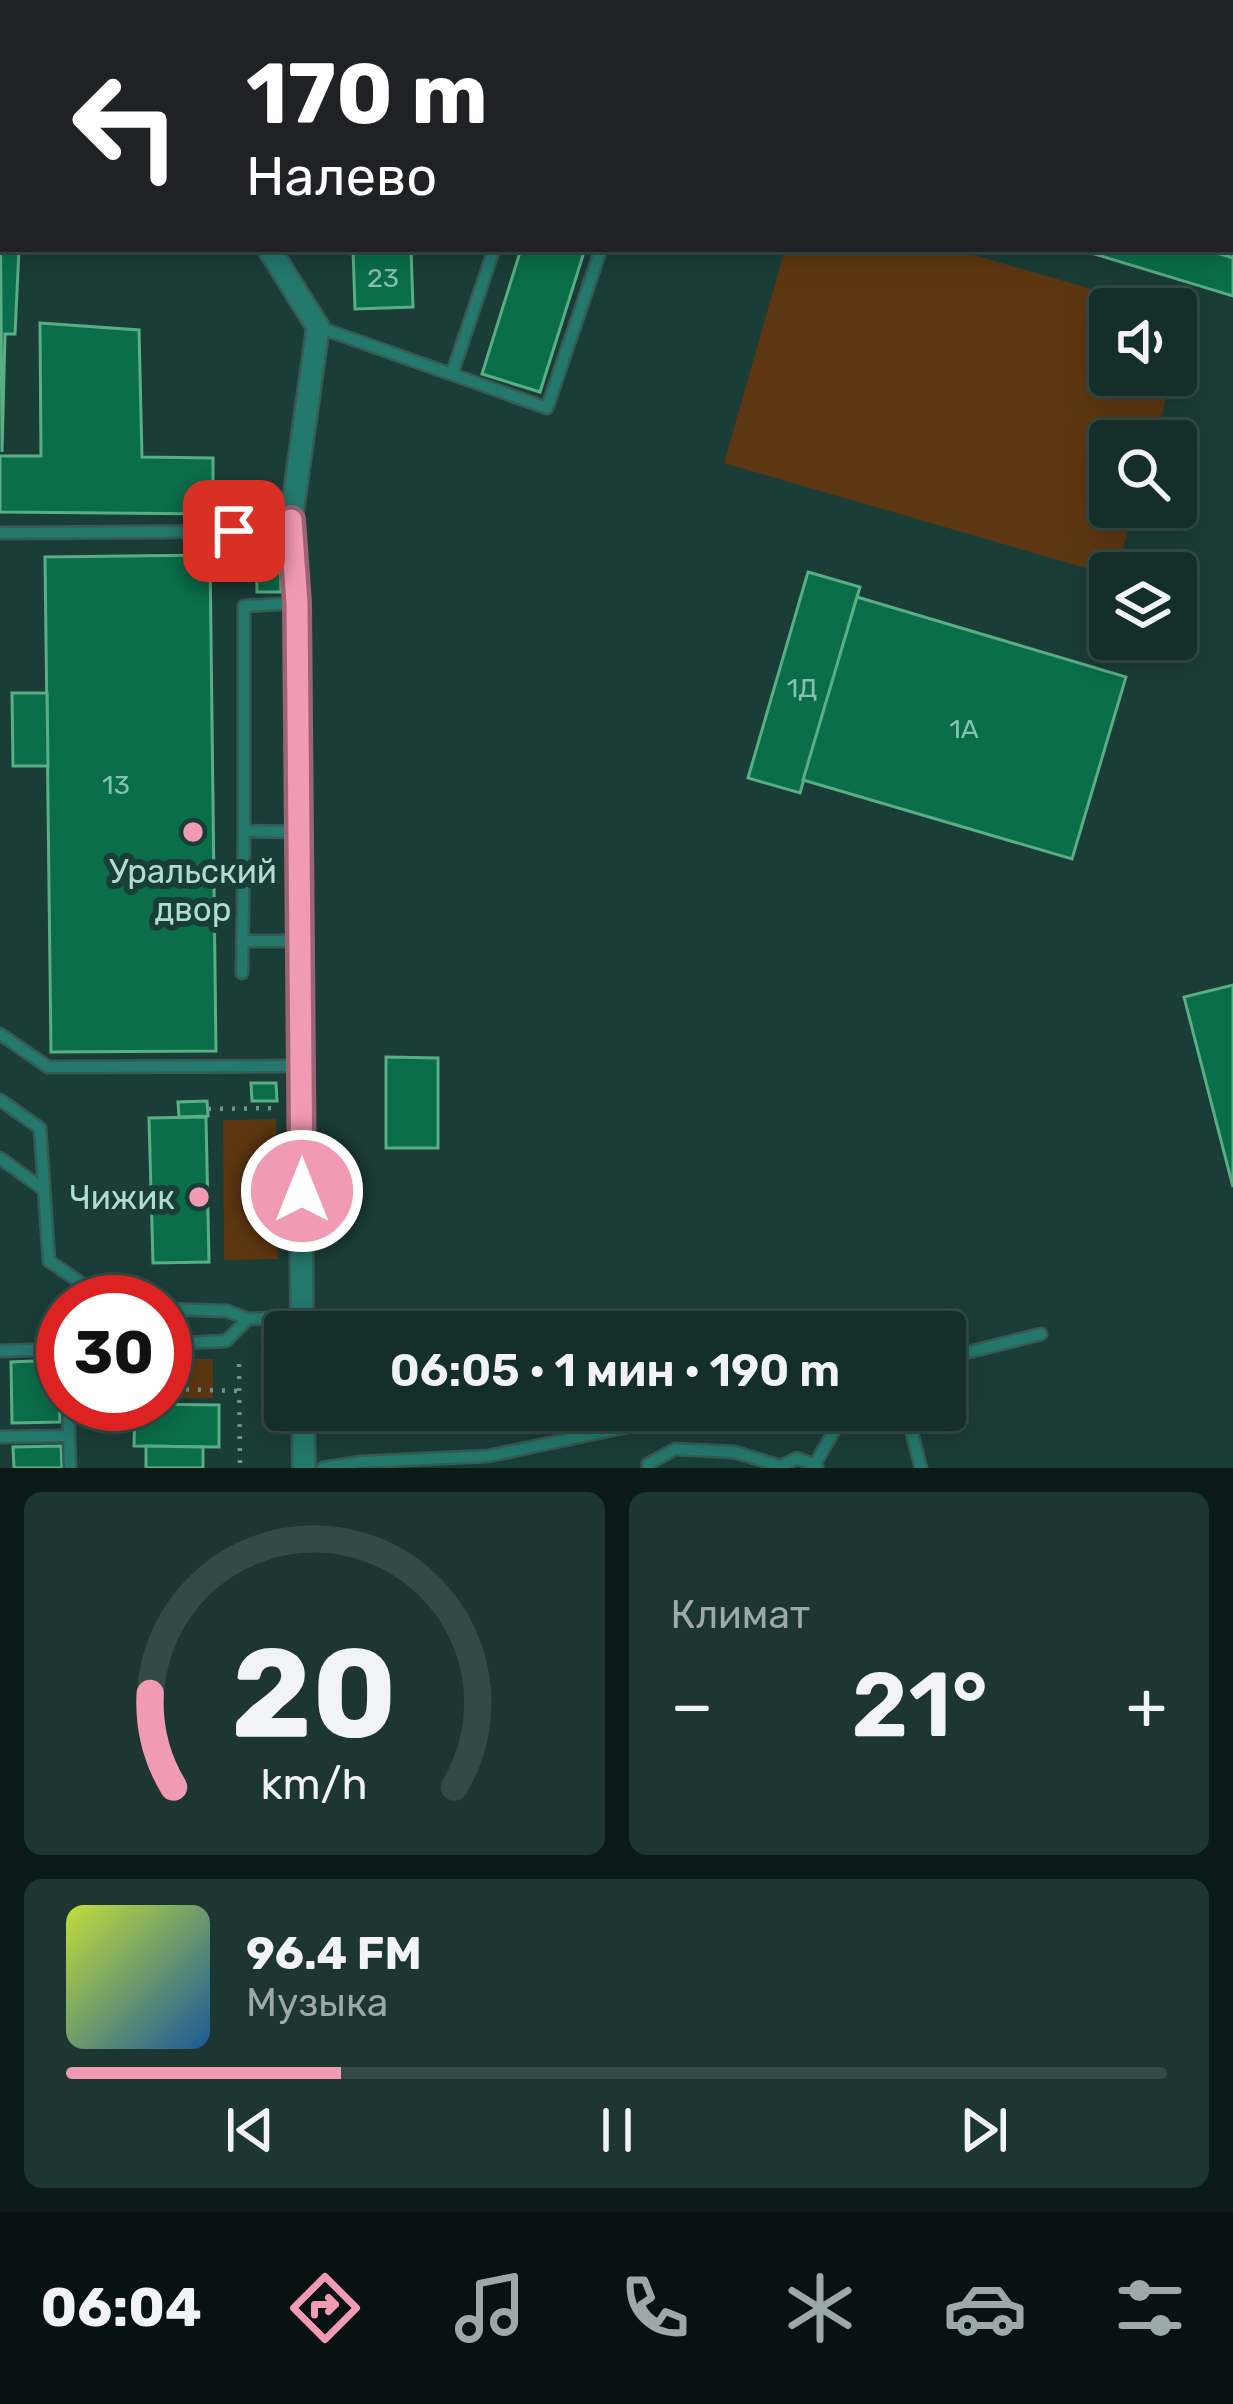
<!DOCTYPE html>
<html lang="ru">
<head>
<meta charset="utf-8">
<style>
  :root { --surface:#142e29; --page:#1d3631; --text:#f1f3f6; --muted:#9da8a8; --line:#334a46; --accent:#f19ab3 }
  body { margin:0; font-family:Rubik,sans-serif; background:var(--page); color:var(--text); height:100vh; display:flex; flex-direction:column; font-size:45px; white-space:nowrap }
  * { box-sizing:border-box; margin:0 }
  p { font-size:39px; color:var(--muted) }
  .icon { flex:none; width:66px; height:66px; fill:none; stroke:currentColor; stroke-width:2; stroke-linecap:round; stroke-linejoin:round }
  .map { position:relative; height:1468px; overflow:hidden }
  .drawer { display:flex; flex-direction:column; gap:24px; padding:24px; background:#0b1917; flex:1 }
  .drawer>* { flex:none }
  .banner { position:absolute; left:0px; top:0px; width:1233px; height:252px; box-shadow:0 6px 30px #0003,0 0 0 3px var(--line); background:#202124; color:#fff; overflow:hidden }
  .buttons { position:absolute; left:1089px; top:288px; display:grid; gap:24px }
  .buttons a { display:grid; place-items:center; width:108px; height:108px; border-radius:12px; background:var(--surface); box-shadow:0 6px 30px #0003,0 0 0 3px var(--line); font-size:60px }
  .speed { position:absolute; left:36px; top:1275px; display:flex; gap:24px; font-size:60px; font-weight:700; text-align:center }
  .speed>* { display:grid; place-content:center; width:156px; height:156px; border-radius:50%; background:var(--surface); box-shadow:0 6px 30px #0003,0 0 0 3px var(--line); line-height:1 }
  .speed .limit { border:18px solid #d22; background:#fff; color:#111 }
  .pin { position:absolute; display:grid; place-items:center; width:102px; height:102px; color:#fff; margin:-51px; border-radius:24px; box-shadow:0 6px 18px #0006 }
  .me { position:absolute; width:132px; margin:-66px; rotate:0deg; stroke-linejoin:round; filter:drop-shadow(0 0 9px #0008) }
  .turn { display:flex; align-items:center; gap:42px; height:252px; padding:0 48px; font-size:54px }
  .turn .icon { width:156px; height:156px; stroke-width:2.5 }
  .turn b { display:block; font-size:84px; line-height:102px }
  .big { font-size:90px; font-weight:600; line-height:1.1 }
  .drawer .card { flex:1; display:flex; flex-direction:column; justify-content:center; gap:18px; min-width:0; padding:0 42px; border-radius:18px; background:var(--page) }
  .drawer .dial { align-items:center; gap:0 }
  .dial svg { height:312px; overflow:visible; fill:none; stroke:var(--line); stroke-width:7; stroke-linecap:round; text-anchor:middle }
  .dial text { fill:var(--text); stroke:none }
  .song { display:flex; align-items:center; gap:36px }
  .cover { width:144px; height:144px; border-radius:18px; background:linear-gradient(135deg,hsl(70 70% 55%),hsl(210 70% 35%)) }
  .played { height:12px; border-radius:6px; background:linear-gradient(90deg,var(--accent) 25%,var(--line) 25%) }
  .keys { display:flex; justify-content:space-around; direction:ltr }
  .heat { display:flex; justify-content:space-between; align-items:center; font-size:66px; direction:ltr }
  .drawer .tiles { flex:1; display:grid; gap:24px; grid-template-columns:1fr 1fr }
  .card:last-child { grid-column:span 2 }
  .trip { position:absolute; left:264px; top:1311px; width:702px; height:120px; border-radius:12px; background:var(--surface); box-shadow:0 6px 30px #0003,0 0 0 3px var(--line); font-weight:600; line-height:120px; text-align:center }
  .tabs { display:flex; height:192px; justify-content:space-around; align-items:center; background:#081210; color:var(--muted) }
  .tabs .icon { width:84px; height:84px }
  .tabs .selected { color:var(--accent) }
  .tabs b { font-size:54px; color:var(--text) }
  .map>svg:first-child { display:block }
</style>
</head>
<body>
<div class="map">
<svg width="1233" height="1468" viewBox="0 0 1233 1468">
  <rect width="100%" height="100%" fill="#1b3d37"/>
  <g fill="#5d3711">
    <polygon points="785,249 953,249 1161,309 1110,309 1110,375 1173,375 1154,441 1110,441 1110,507 1135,507 1116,573 1110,575 724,463"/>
    <polygon points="276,1119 278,1259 224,1260 223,1120"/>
    <rect x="178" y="1359" width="35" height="39"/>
  </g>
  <g fill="#0a6e4a" stroke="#5aae86" stroke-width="3">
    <polygon points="495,0 663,0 666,1 505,3"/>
    <polygon points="1233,125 1233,258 1205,249 1230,249"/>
    <polygon points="0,171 3,249 19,249 15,334 5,334 2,452"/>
    <polygon points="353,249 411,249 413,307 355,309"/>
    <polygon points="521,249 585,249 540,392 482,374"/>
    <polygon points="1078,249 1205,249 1233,258 1233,296"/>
    <polygon points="40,323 139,330 142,457 213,458 213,514 0,512 0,456 41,456"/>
    <polygon points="256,544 280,544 281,592 257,592"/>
    <polygon points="210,555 216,1051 51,1052 45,557"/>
    <polygon points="808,572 860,587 800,793 748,778"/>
    <polygon points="857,597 1126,677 1072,859 803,780"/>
    <polygon points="12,693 47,693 48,766 13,766"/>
    <polygon points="1233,985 1233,1187 1184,997"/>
    <polygon points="386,1057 438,1058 438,1148 386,1148"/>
    <polygon points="251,1083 276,1083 277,1101 252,1101"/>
    <polygon points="207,1101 208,1116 179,1117 178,1102"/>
    <polygon points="206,1117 209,1262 153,1263 149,1118"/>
    <polygon points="58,1360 60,1422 12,1423 11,1362"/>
    <polygon points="135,1404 219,1405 219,1447 134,1446"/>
    <polygon points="61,1446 62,1468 14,1468 13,1447"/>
    <polygon points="146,1446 203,1447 203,1468 146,1468"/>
  </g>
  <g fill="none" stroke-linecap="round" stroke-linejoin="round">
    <defs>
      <g id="lane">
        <polyline points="320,0 320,3"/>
        <polyline points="946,0 956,3"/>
        <polyline points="172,3 173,0"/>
        <polyline points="684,3 685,0"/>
        <polyline points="855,3 856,0"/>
        <polyline points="1031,3 1032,0"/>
        <polyline points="0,32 3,34"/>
        <polyline points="1230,95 1233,96"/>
        <polyline points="318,327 547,408 601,249"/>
        <polyline points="452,374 494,249"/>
        <polyline points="0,533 280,531 289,522"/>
        <polyline points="297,603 244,606 244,831 298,832"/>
        <polyline points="242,941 299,941"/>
        <polyline points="242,973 244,831"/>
        <polyline points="0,1034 48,1067 299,1066"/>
        <polyline points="0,1100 40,1128 49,1261 109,1302"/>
        <polyline points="0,1158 43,1189"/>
        <polyline points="165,1309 227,1311 248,1319"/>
        <polyline points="165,1344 226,1341 248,1319 302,1317"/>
        <polyline points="0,1351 63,1349"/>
        <polyline points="945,1358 1041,1334"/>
        <polyline points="68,1404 70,1468"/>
        <polyline points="906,1410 921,1468"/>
        <polyline points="0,1437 69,1436"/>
        <polyline points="815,1464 834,1431 831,1410"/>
        <polyline points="323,1468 360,1462 488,1456 708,1410"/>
        <polyline points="648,1468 648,1464 675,1449 735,1452 780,1466"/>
        <polyline points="778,1468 797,1458 817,1466"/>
      </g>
      <g id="street">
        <polyline points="244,3 244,0"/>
        <polyline points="269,249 318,327 291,520 297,603 302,1332"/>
        <polyline points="303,1410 304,1468"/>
      </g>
    </defs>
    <use href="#lane" stroke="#355b54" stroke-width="15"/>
    <use href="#street" stroke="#355b54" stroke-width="26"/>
    <g stroke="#6b948c" stroke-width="4.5" stroke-dasharray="3 9" stroke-linecap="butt">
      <polyline points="208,1109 280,1108"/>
      <polyline points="239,1364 240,1468"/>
      <polyline points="174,1389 240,1391"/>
      <polyline points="174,1404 174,1361"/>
    </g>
    <use href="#lane" stroke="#24796d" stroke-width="10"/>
    <use href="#street" stroke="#24796d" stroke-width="21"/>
  </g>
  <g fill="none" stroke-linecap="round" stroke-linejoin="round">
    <defs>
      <polyline id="route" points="234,531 280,531 291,520 297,603 302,1191"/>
    </defs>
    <use href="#route" stroke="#9d6474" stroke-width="30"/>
    <use href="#route" stroke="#f19ab3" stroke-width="21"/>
  </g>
  <g fill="#f19ab3" stroke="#1b3d37" stroke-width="4.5">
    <circle cx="193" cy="832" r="12"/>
    <circle cx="199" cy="1197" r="12"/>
  </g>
  <g text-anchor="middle" stroke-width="12" stroke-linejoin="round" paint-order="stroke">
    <g font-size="27" fill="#84c1b1">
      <text x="383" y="287">23</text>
      <text x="802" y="697">1Д</text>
      <text x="964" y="738">1А</text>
      <text x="116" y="794">13</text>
    </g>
    <g font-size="33" fill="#adddd3" stroke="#1b3d37">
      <text x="193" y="883">Уральский<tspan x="193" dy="38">двор</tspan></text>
      <text x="175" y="1209" text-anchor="end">Чижик</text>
    </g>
  </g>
</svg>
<div class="buttons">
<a><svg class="icon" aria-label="sound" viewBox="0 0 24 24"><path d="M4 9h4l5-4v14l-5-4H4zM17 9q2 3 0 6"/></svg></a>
<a><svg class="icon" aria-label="search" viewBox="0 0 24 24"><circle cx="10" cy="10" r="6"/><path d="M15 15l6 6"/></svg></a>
<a><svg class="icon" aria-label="layers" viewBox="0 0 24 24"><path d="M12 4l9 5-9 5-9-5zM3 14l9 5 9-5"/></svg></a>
</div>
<div class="speed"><div class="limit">30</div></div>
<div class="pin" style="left:234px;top:531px;background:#d93025"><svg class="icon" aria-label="arrive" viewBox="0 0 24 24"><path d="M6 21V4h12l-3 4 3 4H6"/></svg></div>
<svg class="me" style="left:302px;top:1191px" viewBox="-20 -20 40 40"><circle r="17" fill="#f19ab3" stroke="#fff" stroke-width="3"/><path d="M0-11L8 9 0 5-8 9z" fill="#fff"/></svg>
<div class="trip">06:05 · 1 мин · 190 m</div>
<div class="banner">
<div class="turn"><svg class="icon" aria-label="left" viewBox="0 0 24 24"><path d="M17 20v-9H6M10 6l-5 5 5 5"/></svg><div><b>170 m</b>Налево</div></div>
</div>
</div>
<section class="drawer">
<div class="tiles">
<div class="card dial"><svg viewBox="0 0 100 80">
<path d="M14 69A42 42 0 1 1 86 69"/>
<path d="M14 69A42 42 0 0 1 8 45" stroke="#f19ab3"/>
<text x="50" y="56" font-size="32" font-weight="700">20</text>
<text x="50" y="72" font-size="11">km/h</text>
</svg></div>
<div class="card"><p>Климат</p>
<div class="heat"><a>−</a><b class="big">21°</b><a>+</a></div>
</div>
<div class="card">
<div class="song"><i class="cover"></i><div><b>96.4 FM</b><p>Музыка</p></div></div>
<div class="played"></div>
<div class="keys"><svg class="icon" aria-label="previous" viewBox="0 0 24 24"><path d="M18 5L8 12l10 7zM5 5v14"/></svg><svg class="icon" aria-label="pause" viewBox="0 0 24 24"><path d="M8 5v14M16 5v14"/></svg><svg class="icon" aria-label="next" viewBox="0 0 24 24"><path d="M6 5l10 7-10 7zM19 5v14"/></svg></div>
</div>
</div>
</section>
<nav class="tabs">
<b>06:04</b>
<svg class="icon selected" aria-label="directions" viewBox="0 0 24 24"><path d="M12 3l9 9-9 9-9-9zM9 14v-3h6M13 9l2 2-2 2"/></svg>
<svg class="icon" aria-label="music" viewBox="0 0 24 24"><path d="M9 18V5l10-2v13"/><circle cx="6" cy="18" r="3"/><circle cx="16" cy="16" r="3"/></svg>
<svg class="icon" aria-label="phone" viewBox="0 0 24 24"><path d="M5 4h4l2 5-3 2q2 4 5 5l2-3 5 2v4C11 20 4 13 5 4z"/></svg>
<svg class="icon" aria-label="climate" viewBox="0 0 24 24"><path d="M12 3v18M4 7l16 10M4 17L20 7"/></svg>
<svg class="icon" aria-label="car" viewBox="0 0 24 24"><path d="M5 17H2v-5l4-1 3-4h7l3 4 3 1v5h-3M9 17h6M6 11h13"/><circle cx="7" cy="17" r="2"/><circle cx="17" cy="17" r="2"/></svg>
<svg class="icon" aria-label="filters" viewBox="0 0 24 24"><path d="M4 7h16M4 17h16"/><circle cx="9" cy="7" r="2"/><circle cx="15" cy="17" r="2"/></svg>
</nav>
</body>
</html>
